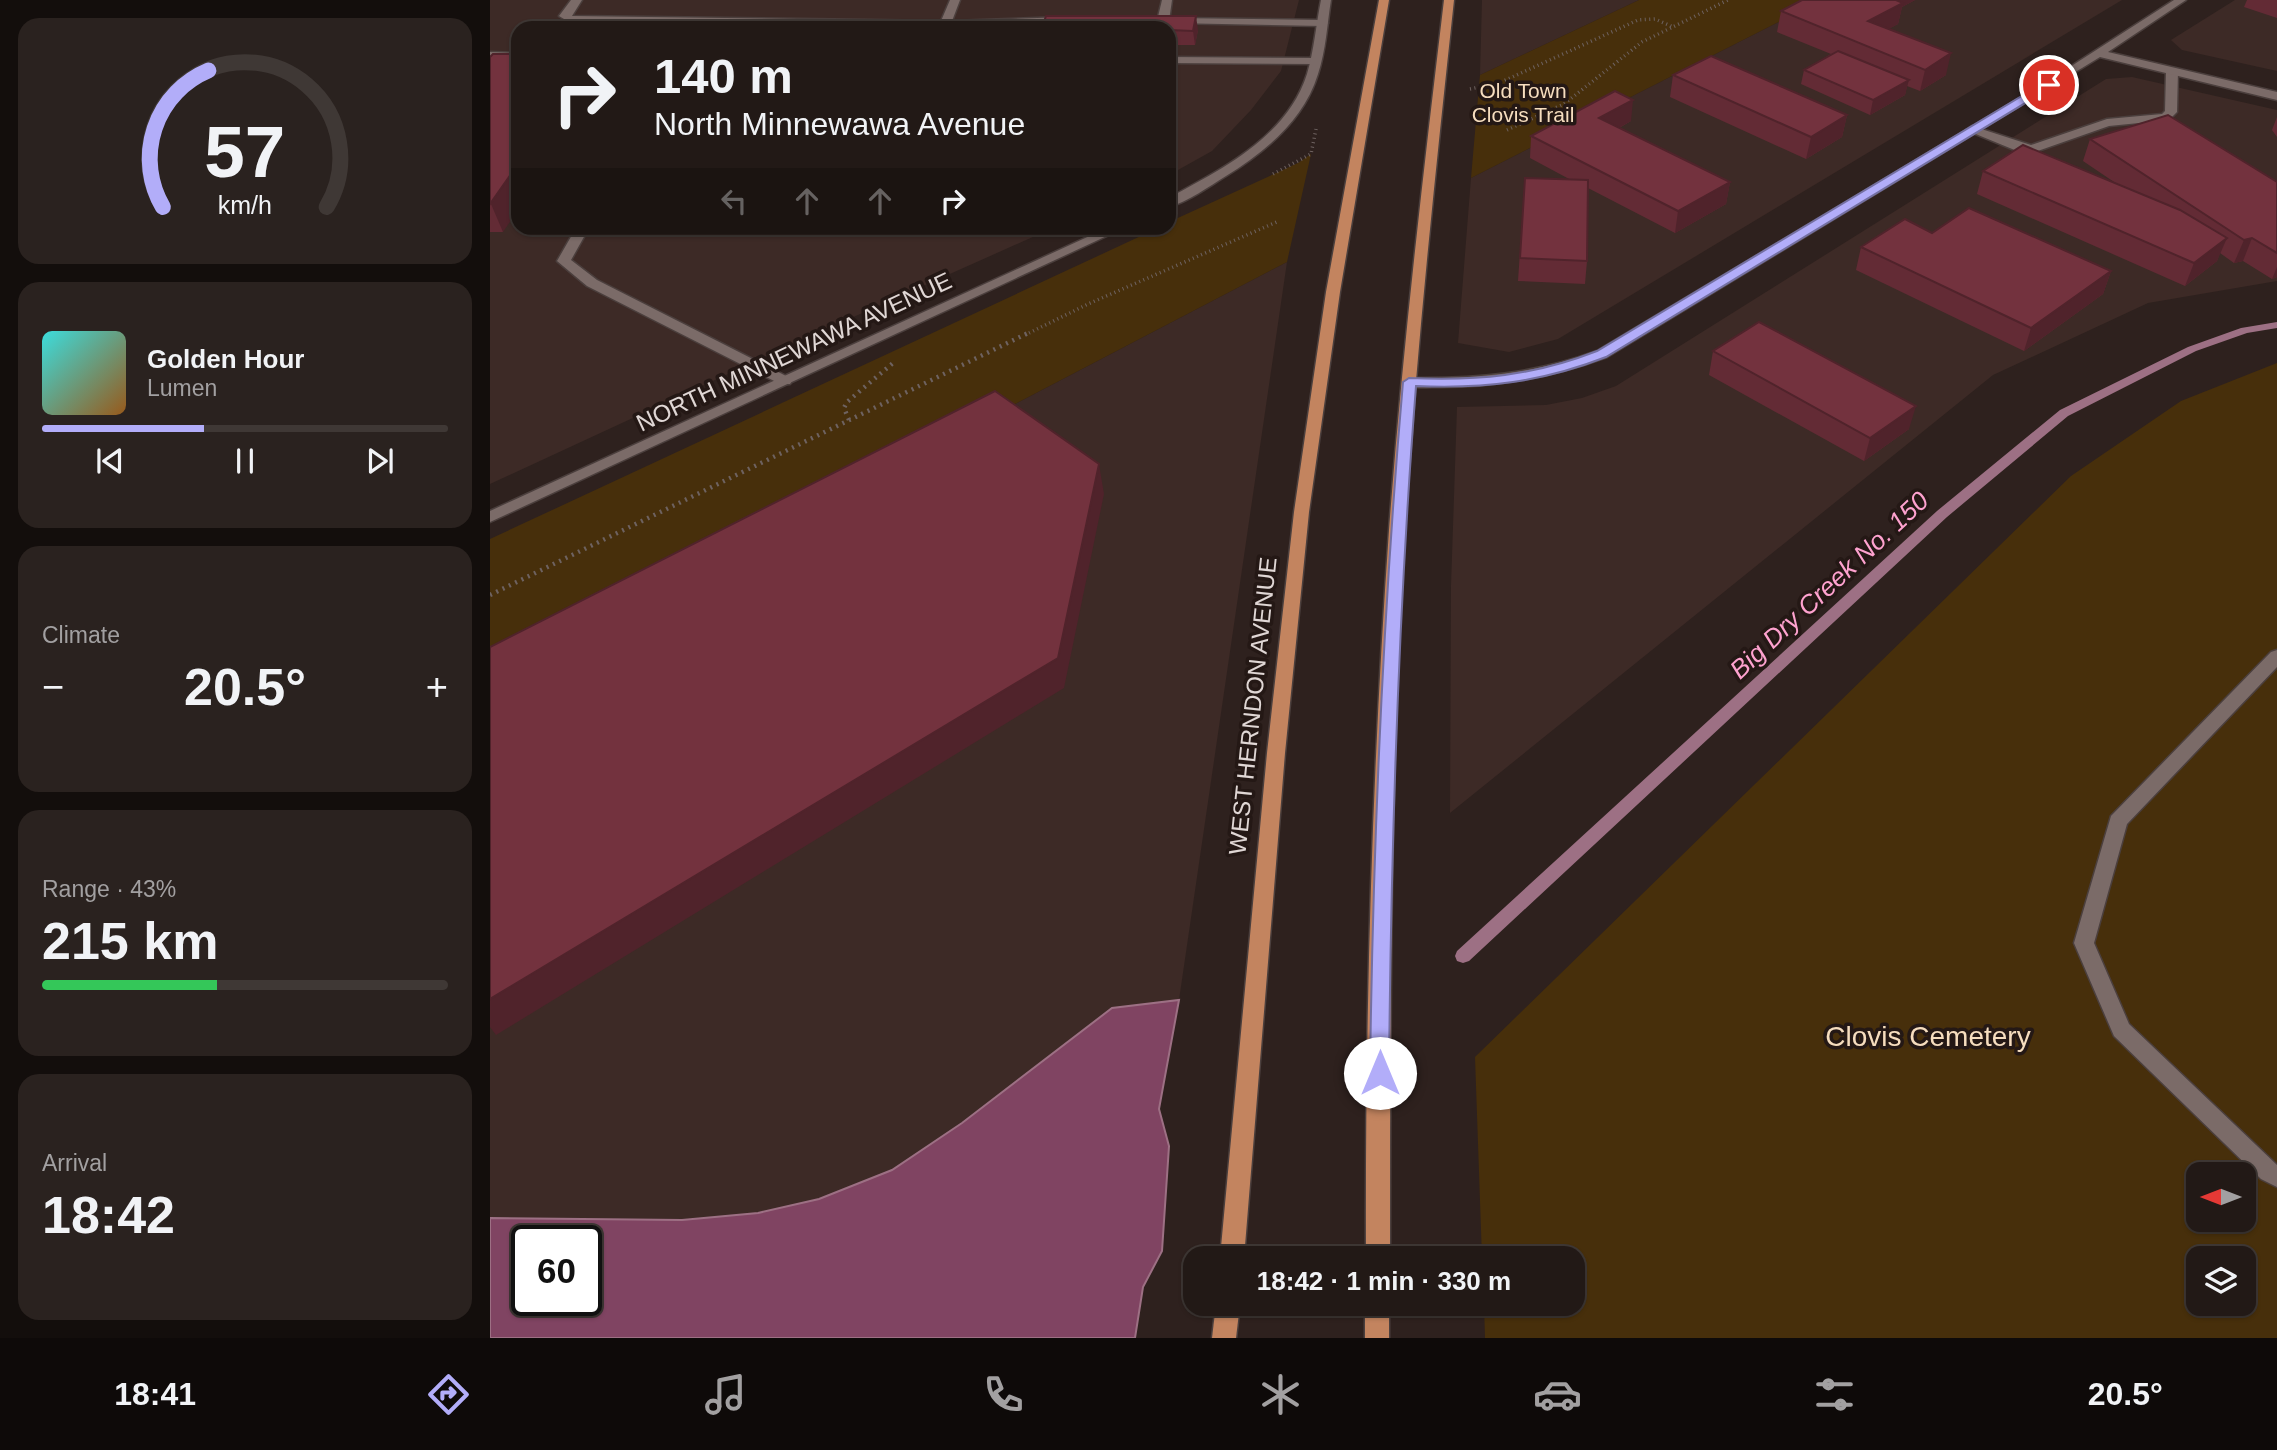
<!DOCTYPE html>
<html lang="en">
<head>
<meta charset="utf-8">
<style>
  :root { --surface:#221916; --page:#2a221f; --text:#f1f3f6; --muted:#a2a0a1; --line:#3f3835; --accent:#b2adf9 }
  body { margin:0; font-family:Arial,sans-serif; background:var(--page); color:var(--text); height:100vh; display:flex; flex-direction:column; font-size:26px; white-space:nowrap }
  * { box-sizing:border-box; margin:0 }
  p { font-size:23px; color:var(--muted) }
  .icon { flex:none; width:38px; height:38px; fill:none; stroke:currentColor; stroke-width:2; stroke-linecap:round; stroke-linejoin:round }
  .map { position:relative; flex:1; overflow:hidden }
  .sheet { display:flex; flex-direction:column; gap:18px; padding:18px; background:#130e0c; width:490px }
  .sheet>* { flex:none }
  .top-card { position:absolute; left:21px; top:21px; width:665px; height:214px; border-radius:21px; box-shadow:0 2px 5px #0004,0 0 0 2px var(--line); background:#221916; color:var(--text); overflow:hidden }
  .needle { width:46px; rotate:270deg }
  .controls { position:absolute; left:1696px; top:1162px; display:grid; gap:14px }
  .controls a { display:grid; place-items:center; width:70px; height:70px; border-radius:14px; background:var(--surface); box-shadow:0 2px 5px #0004,0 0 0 2px var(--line); font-size:35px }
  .speed { position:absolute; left:21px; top:1225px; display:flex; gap:14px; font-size:35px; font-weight:700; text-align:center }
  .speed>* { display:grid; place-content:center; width:91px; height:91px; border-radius:50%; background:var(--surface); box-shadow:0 2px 5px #0004,0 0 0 2px var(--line); line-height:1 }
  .speed .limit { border:4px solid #111; border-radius:10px; background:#fff; color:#111 }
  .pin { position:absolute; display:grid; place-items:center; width:60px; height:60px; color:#fff; margin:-30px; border:4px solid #fff; border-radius:50%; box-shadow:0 2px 7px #0007 }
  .me { position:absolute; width:77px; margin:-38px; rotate:0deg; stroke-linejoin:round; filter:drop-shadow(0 0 5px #0008) }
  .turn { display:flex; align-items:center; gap:24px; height:147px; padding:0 28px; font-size:32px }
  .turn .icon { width:91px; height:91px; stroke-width:2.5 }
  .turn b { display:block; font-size:49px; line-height:60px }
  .lanes { display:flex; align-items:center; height:66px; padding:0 28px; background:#0003; justify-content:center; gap:35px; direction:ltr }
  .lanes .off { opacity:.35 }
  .big { font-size:52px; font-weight:800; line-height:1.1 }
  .sheet .tile { flex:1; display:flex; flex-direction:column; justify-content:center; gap:10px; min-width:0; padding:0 24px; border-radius:21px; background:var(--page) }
  .sheet .dial { align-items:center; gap:0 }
  .dial svg { height:182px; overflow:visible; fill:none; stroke:var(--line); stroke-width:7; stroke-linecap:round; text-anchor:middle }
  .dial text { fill:var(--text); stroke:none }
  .song { display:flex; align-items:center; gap:21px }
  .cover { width:84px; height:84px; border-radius:10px; background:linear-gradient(135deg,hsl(180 70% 55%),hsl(30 70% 35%)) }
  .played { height:7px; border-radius:4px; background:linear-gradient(90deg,var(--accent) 40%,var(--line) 40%) }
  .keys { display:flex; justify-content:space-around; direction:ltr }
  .heat { display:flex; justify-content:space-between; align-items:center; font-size:38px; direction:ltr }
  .charge { height:10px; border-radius:5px; background:linear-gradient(90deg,#34c759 43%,var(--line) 0) }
  .trip { position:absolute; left:693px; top:1246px; width:402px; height:70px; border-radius:21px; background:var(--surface); box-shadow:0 2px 5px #0004,0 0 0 2px var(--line); font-weight:800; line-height:70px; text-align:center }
  .tabs { display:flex; height:112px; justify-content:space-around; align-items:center; background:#0e0a09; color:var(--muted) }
  .tabs .icon { width:49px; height:49px }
  .tabs .selected { color:var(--accent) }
  .tabs b { font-size:32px; color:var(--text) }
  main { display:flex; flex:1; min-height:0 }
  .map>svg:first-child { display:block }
</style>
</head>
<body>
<main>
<section class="sheet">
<div class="tile dial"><svg viewBox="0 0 100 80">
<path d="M14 69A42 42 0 1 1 86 69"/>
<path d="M14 69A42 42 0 0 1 34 9" stroke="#b2adf9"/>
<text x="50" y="56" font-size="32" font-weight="700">57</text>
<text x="50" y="72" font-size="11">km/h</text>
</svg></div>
<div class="tile">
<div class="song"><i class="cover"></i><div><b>Golden Hour</b><p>Lumen</p></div></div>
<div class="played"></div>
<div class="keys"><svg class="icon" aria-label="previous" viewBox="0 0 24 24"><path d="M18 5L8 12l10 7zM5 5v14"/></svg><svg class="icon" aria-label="pause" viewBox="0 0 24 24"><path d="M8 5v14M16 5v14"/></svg><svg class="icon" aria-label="next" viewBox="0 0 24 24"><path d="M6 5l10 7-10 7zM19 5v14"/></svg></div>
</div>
<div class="tile"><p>Climate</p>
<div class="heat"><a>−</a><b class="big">20.5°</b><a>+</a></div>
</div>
<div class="tile"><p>Range · 43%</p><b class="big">215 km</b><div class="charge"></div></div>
<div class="tile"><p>Arrival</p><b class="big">18:42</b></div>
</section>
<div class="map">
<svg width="1787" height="1338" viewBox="0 0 1787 1338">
  <rect width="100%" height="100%" fill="#2e211e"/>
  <g fill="#3d2a26">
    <polygon points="0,0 809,0 791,71 761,110 722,151 679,175 679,28 28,28 28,228 563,228 305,343 0,484"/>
    <polygon points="992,0 1149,0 990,75"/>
    <polygon points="1332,0 1632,0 1068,339 1019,352 968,343 981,178"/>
    <polygon points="1745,0 1787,0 1787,71 1692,50 1681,40"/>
    <polygon points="1642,77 1787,110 1787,281 1658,303 1503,375 960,813 961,586 967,407 1056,405 1092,398 1126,386 1616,79"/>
    <polygon points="797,262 689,1000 622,1008 472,1123 402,1170 329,1199 268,1213 192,1220 0,1218 0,678"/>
  </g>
  <g fill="#472f0b" fill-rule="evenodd">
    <polygon points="1149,0 1332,0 981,178 990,75"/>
    <polygon points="821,154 797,262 0,678 0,539 668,228 679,228 679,222 808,163"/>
    <path d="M 1787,363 L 1787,1338 L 995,1338 L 994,1304 L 1083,1304 L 1083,1258 L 992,1258 L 985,1057 L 1581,476 L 1691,401 ZM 1708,1174 L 1754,1174 L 1754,1220 L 1708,1220 ZM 1708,1258 L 1754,1258 L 1754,1304 L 1708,1304 Z"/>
  </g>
  <path fill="#804462" stroke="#9d7084" stroke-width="2" fill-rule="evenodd" d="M 689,1000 L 669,1109 L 679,1146 L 672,1251 L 653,1287 L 645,1338 L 0,1338 L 0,1218 L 192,1220 L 268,1213 L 329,1199 L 402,1170 L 472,1123 L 622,1008 ZM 37,1241 L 96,1241 L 96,1300 L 37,1300 Z"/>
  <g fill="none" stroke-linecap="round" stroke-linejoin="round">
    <polygon fill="#9d7084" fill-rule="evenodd" points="1787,322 1787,328 1757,333 1706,351 1578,416 1457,517 979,961 973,963 967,961 965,956 967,951 1447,511 1570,410 1698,347 1751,328"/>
    <defs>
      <g id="lane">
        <polygon points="81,0 92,0 82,16 451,21 460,0 470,0 462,21 576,17 582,20 576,23 471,28 79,22 69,16"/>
        <polygon points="672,0 682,0 679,21 673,24 667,21"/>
        <polygon points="685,18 832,20 838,23 832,26 681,23 681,19"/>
        <polygon points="0,52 28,53 28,59 0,58"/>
        <polygon points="679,57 824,58 830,61 824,64 679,63"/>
        <polygon points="1682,68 1688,71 1687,112 1679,120 1619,126 1542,153 1527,151 1476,130 1482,126 1541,145 1617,119 1672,114 1675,111 1676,71"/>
        <polygon points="86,228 99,228 81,260 107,280 300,378 302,381 300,384 290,384 97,286 67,261"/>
        <polygon points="236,228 527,228 513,234 243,232"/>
        <polygon points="1787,650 1787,667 1637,824 1604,943 1639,1024 1787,1165 1787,1187 1771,1179 1624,1036 1584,943 1621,816 1781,652"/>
      </g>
      <g id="street">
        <path d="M 831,0 L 841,0 C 837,25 836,50 828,74 C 814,120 775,152 736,176 C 718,187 699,201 679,207 L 679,198 C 732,169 797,137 817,74 C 824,50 826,25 831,0 Z"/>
        <path d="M 1684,0 L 1696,0 L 1618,52 L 1787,92 L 1787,100 L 1610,57 L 1117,357 C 1060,378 1003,388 942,387 C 932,387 919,389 912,382 L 919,378 C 985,379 1045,374 1107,351 L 1555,83 Z"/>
        <polygon points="617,228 634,228 0,522 0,511"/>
      </g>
      <g id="primary">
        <polygon points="889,0 899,0 850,292 819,512 795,753 754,1258 730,1258 777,753 804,512 836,292"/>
        <path d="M 954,0 L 964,0 C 945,176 926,353 915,530 C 900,772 900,1015 900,1258 L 876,1258 C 875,1016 882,772 899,530 C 912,353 933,176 954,0 Z"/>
        <polygon points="726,1304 750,1304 746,1338 722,1338"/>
        <rect x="875" y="1304" width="24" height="34"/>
      </g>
    </defs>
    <use href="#lane" stroke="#4b3f3d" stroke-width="3"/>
    <use href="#street" stroke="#4b3f3d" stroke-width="3"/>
    <use href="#primary" stroke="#4b3f3d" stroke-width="3"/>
    <g stroke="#6e6260" stroke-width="3.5" stroke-dasharray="1 3.5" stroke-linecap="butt">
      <polyline points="980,89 1009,83 1148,20 1165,19 1183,27"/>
      <polyline points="1017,130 1074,104 1152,42 1238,0"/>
      <polyline points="783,174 821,154 826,129"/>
      <polyline points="535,335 598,304 789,221"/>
    </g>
    <g stroke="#6e6260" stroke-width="4.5" stroke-dasharray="2 5" stroke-linecap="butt">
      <polyline points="359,420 354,408 357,402 403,363"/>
      <polyline points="0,595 538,333"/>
    </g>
    <use href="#lane" fill="#7b6b68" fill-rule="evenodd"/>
    <use href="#street" fill="#7b6b68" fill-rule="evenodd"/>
    <use href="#primary" fill="#c3845f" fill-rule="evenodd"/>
  </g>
  <g fill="#632b35">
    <polygon points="1312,0 1425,0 1412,7 1408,24 1398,29 1456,75 1430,91 1417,86 1415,95 1380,115 1311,84 1314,70 1341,54 1287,32 1291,11"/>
    <polygon points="1757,0 1787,0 1787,18 1754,7"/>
    <polygon points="679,28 708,30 705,45 679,45"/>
    <polygon points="0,57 13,232 0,232"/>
    <polygon points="1183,75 1357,115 1352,137 1316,159 1180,97"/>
    <polygon points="1787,117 1787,137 1782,130"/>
    <polygon points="1141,121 1129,128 1240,182 1236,204 1185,233 1098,188 1097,261 1095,284 1028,281 1035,178 1081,180 1040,158 1041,136"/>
    <polygon points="1600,139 1787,182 1787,277 1782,279 1753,261 1744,263 1730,253 1727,261 1695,286 1487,194 1493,171 1627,184 1593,161"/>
    <polygon points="1371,247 1621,271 1613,294 1534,351 1366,270"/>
    <polygon points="1223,351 1419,429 1374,461 1219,375"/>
  </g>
  <g fill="#50232b">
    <polygon points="1396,0 1425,0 1412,7 1408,24 1374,42 1378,21"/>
    <polygon points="706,16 708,30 705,45 703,31"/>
    <polygon points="1461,53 1456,75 1430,91 1435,70"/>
    <polygon points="1419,80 1415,95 1380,115 1383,100"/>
    <polygon points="1143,100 1141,121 1107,140 1109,118"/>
    <polygon points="1357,115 1352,137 1316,159 1321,137"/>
    <polygon points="28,164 28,210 13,232 1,204"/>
    <polygon points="1240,182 1236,204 1185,233 1188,211"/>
    <polygon points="1737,238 1727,261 1695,286 1704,263"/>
    <polygon points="1762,238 1753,261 1744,263 1754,240"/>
    <polygon points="1787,267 1787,277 1782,279"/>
    <polygon points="1621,271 1613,294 1534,351 1541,328"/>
    <polygon points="1426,406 1419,429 1374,461 1380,438"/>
    <polygon points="609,464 614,494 574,688 6,1035 0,1027 0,999"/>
  </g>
  <g fill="#73323e" stroke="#50232b" stroke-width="2">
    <polygon points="1312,0 1406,0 1413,3 1378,21 1461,53 1435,70 1291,11"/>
    <polygon points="556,16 706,16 703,31 679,30 679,28 552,28"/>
    <polygon points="1348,51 1419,80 1383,100 1314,70"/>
    <polygon points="3,54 28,54 28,164 0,204 0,57"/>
    <polygon points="1221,56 1357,115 1321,137 1183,75"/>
    <polygon points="1125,91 1143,100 1109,118 1240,182 1188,211 1041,136"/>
    <polygon points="1678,115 1787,182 1787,253 1762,238 1754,240 1600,139"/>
    <polygon points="1533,145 1690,210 1737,238 1704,263 1493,171"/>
    <polygon points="1035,178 1098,180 1097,261 1030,258"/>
    <polygon points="1479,208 1621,271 1541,328 1371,247 1415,219 1442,233"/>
    <polygon points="1269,322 1426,406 1380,438 1223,351"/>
    <polygon points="505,391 609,464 568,658 0,999 0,647"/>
  </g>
  <path fill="#b2adf9" stroke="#7470a2" stroke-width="2" d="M 1555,82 L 1565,85 L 1116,357 C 1052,382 995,389 926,386 C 908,615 901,844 899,1073 L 897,1079 L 890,1081 L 883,1079 L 880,1073 C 883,842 893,612 913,382 L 919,378 C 988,381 1043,376 1107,351 Z"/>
  <g text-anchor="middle" stroke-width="7" stroke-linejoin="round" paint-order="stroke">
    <g font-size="21" fill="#f6ddbe" stroke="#241815">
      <text x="1033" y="98">Old Town<tspan x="1033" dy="24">Clovis Trail</tspan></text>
    </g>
    <g font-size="24" fill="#e0d7d5" stroke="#241815">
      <text transform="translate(304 352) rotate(-25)" y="8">NORTH MINNEWAWA AVENUE</text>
      <text transform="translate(763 706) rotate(-84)" y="8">WEST HERNDON AVENUE</text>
    </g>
    <g font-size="26" font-style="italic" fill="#fea2cf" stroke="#241815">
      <text transform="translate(1339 585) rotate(-43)" y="9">Big Dry Creek No. 150</text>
    </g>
    <g font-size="28" fill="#f6ddbe" stroke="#241815">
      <text x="1438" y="1046">Clovis Cemetery</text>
    </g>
  </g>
</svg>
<div class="controls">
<a><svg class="needle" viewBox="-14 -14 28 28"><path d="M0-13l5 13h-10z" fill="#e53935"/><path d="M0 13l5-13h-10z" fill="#a2a0a1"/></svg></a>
<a><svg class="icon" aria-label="layers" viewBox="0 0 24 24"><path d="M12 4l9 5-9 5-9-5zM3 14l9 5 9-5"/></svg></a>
</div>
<div class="speed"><div class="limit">60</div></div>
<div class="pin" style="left:1559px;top:85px;background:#d93025"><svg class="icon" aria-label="arrive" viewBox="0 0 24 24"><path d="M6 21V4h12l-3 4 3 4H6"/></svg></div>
<svg class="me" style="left:890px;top:1073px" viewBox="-20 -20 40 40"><circle r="19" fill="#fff"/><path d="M0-13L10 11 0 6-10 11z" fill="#b2adf9"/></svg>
<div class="trip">18:42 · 1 min · 330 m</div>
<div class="top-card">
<div class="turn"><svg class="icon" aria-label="right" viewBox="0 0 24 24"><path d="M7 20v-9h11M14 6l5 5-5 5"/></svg><div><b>140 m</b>North Minnewawa Avenue</div></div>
<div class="lanes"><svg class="icon off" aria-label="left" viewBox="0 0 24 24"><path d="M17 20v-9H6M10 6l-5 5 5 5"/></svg><svg class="icon off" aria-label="ahead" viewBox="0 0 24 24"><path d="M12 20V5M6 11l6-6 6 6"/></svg><svg class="icon off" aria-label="ahead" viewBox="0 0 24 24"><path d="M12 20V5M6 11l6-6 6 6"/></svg><svg class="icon" aria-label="right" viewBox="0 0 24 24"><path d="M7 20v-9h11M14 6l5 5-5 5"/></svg></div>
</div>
</div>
</main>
<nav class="tabs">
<b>18:41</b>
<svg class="icon selected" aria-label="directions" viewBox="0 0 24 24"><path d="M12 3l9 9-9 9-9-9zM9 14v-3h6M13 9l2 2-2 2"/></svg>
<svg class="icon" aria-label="music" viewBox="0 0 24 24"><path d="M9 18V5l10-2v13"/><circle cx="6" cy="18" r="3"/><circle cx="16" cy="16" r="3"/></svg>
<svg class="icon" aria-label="phone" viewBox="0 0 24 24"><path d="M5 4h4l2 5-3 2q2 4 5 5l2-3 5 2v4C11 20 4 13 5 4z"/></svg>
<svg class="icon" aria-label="climate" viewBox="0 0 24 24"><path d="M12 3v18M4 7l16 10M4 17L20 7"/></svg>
<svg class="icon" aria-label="car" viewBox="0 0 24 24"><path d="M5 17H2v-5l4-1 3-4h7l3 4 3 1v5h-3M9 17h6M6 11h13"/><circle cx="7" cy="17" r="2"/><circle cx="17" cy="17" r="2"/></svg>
<svg class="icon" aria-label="filters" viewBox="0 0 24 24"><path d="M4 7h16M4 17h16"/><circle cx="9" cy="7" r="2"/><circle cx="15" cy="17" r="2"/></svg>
<b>20.5°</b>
</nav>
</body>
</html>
